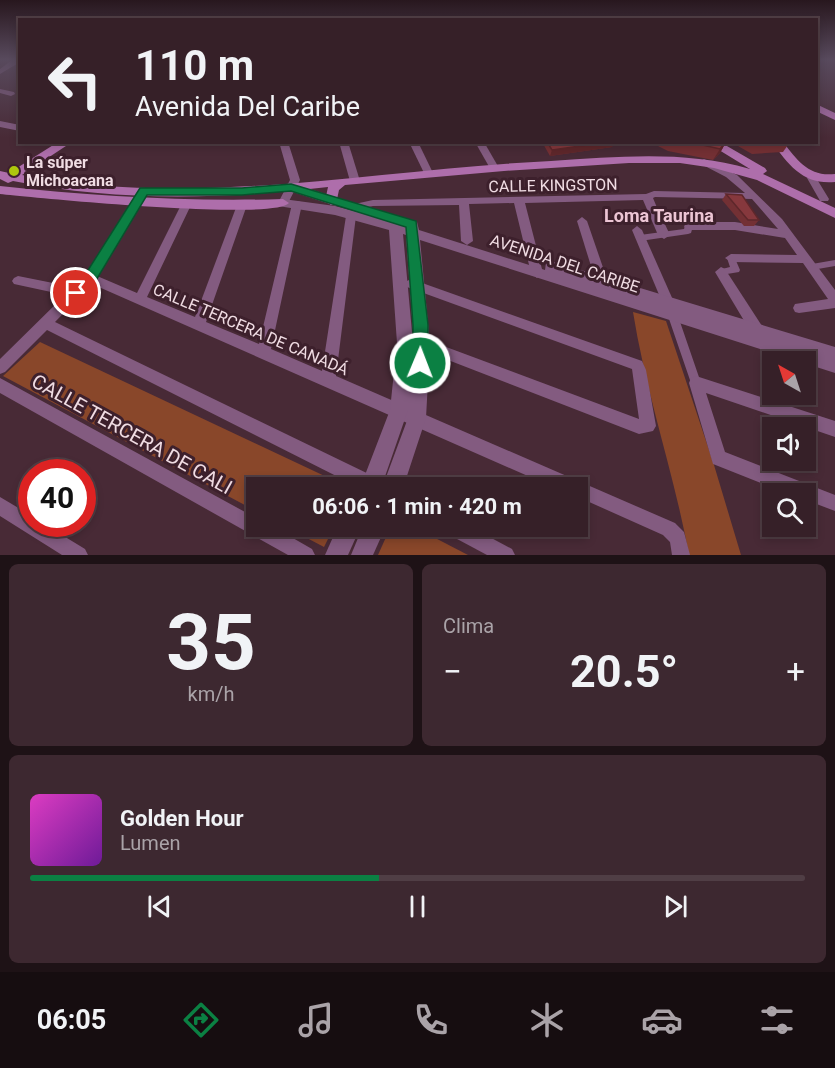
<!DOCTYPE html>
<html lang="es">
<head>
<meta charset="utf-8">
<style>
  :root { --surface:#362028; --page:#3d2830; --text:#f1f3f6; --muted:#aaa3a8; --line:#503e45; --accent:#0b8043 }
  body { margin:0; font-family:Roboto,sans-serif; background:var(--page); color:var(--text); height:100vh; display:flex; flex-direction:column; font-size:22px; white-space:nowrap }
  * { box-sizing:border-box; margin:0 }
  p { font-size:20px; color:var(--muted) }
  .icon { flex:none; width:33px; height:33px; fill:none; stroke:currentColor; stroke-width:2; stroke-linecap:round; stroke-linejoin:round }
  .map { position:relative; height:555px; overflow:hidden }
  .side { display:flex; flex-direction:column; gap:9px; padding:9px; background:#1e1216; flex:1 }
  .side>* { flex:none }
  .hud { position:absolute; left:18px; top:18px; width:800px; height:126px; border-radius:0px; box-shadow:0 3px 9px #0003,0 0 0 2px var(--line); background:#362028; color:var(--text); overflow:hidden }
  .needle { width:39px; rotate:321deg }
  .controls { position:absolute; left:762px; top:351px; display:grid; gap:12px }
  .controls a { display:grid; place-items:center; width:54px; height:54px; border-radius:0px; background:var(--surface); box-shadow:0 3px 9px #0003,0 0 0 2px var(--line); font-size:30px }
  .speed { position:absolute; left:18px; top:459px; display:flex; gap:12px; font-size:30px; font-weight:700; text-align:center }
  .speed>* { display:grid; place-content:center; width:78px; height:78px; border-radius:50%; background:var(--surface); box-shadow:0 3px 9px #0003,0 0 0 2px var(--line); line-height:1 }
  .speed .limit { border:9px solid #d22; background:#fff; color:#111 }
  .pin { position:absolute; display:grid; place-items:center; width:51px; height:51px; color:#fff; margin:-26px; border:3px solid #fff; border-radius:50%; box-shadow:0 2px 6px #0007 }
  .me { position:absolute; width:66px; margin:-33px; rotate:1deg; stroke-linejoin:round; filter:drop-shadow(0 0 4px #0008) }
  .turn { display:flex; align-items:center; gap:21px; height:126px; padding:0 18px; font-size:27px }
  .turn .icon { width:78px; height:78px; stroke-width:2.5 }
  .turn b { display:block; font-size:42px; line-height:51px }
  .big { font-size:45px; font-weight:700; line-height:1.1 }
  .side .card { flex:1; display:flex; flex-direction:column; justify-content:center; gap:9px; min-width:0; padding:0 21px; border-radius:9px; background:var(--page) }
  .side .dial { align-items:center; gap:0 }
  .dial b { font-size:78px; line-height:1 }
  .song { display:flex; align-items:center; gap:18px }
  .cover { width:72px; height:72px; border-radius:9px; background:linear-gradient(135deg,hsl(310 70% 55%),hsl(280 70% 35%)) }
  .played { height:6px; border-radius:3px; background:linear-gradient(90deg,var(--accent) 45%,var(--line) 45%) }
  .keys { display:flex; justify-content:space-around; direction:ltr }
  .heat { display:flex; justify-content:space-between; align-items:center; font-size:33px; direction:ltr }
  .side .tiles { flex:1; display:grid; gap:9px; grid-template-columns:1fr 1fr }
  .card:last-child { grid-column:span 2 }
  .trip { position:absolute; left:246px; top:477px; width:342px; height:60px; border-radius:0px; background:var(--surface); box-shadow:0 3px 9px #0003,0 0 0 2px var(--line); font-weight:700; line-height:60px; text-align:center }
  .tab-bar { display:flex; height:96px; justify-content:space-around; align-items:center; background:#160d10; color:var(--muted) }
  .tab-bar .icon { width:42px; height:42px }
  .tab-bar .on { color:var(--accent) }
  .tab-bar b { font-size:27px; color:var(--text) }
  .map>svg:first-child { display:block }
</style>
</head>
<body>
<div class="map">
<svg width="835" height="555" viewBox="0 0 835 555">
  <rect width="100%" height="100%" fill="#482a36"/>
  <g fill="#89472a">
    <path d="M 633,312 L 666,321 L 714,465 L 741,555 L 689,555 C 674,473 646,394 633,312 Z"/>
    <polygon points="40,342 348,487 256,488 256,511 3,376"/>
    <polygon points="391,526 414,527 468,555 378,555"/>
    <polygon points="286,527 334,527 324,547"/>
  </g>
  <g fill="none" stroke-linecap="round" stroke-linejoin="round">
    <g fill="#835b80" fill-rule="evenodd">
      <polygon points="689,223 693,226 691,233 688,234 640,241 636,238 640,235 684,229 686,224"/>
      <polygon points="731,255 734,256 740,270 739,272 721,275 718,274 717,272 718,270 730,267 727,258"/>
      <polygon points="835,260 835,266 812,270 808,267 812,264"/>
      <polygon points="673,312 676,313 678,316 701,383 700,386 696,388 692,386 691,383 668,316 670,313"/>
    </g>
    <g fill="#835b80" fill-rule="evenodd">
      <polygon points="12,60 20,60 20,62 0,74 0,69"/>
      <polygon points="0,89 14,92 15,94 11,96 0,93"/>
      <polygon points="0,121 20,125 20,131 0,127"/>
      <polygon points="279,142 288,142 300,180 287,205 283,206 278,203 290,180"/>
      <polygon points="339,142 348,142 360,181 358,183 355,184 350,181"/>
      <polygon points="409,142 418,142 433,173 431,175 425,175"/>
      <polygon points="475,142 484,142 499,168 497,170 491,170"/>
      <path d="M 704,159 L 737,175 L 782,219 L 835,290 L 835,308 L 799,313 L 795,312 L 793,308 L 795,304 L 828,299 L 803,263 L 731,262 L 725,258 L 731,254 L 797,255 L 785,238 L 735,230 L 689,230 L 685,229 L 684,226 L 687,223 L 681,218 L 662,218 L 670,235 L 664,239 L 658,235 L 643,200 L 525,203 L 543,273 L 537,278 L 531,273 L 514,203 L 469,204 L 473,241 L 467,245 L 461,241 L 459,205 L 373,206 L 354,210 L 349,207 L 350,205 L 373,200 L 646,194 L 654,191 L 745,193 L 726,177 L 701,164 L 699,162 ZM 655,197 L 752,199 L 778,229 L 735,222 L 699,222 L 688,211 L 658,210 L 653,198 Z"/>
      <polygon points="812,175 815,176 829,199 828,201 820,201 819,199 807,178"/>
      <polygon points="142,191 147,194 97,276 137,293 182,203 190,203 191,205 147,297 195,317 237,205 238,203 246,203 247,205 206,322 259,344 292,204 297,201 301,202 302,204 271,349 322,371 346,216 347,213 355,213 356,216 336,376 675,523 684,532 690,555 672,555 670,542 663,535 578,497 578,488 555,488 92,284 55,322 377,478 379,484 378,488 360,488 47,330 5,372 0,374 0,359 65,295 14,284 12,281 14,278 18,276 73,287 86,275 138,192"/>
      <polygon points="582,217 587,221 608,282 606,285 598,285 596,282 577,221"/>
      <polygon points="637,226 642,230 677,309 675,313 671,314 667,313 665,309 632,230"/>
      <polygon points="721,267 725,269 762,326 764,330 762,334 757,336 752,334 715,272"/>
      <polygon points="411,279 642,361 646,370 656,426 653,431 639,434 417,348 415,344 417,340 422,338 639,419 632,369 407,287 405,284 407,281"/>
      <polygon points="696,376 835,421 835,437 706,393 725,452 835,495 835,511 806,500 806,494 789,494 713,464 689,383 691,378"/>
      <polygon points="0,378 256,518 256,526 272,526 312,549 315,555 288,555 0,393"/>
      <polygon points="0,497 32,516 32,524 44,524 85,549 88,555 62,555 0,516"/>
      <polygon points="441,526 469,526 512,549 515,555 487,555 444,532"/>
    </g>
    <g fill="#835b80" fill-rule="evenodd">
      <polygon points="291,183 341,199 342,202 336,206 287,190 285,187 287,184"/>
      <path d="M 283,199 L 335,206 L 388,220 L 395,215 L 400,217 L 402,224 L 405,225 L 412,220 L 417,222 L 419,230 L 545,270 L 546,263 L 551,261 L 835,347 L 835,373 L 420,240 L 430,344 L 426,418 L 403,488 L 382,488 L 408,418 L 408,410 L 381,488 L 360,488 L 390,410 L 397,343 L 389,230 L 335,215 L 278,206 L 277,203 ZM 403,234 L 406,235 L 414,344 L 410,391 L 413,343 Z"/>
      <polygon points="338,526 361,526 348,555 325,555"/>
      <polygon points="363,526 386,526 373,555 351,555"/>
    </g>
    <g fill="#ae6eab" fill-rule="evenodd">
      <polygon points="816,104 835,113 835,120 816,111"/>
      <path d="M 58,142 L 72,142 L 22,175 C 198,209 375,169 551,161 C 619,157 683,150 750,169 L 706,142 L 720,142 L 765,168 L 767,171 L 763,174 L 835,208 L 835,218 L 757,180 L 714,168 L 680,163 L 629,163 L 504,171 L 345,185 L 339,190 L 336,204 L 331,205 L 325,201 L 328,187 C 223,199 117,202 13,181 L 8,183 L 0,179 L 0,171 L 9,173 Z"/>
      <path d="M 772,142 L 783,142 C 798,161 809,177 835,174 L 835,182 C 804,185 789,166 772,142 Z"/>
      <path d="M 0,186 C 94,196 188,202 283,199 L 289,203 C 274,221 37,198 0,194 Z"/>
    </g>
  </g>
  <g fill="#733034">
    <polygon points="542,142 614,142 612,147 550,156"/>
    <polygon points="657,142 726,142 720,153 713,160 668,151 656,145"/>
    <polygon points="731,142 790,142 783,152 752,154"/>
    <polygon points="726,194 759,220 754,226 744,226 722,200"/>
  </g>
  <g fill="#5e272b">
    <polygon points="608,142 614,142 612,147 550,156 552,150"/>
    <polygon points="726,142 720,153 713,160 720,149"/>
  </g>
  <g fill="#86383d" stroke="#5e272b" stroke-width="1.5">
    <polygon points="547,142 608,142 552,150"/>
    <polygon points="689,142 726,142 720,149"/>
    <polygon points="726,194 742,195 759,220 748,220"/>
  </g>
  <linearGradient id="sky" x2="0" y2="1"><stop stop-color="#28171e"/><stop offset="0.43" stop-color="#584a5d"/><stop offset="1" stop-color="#584a5d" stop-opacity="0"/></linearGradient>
  <rect width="835" height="138" fill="url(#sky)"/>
  <polygon fill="#0b8043" stroke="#07532c" stroke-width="1.5" points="291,184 416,221 428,325 428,363 426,368 420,370 415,368 413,363 413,325 406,227 291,191 242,195 147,195 95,282 81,297 71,297 69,293 85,275 140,188 242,188"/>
  <circle fill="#adc60d" stroke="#3d202c" stroke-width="2" cx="14" cy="171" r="6"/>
  <g text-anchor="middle" stroke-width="6" stroke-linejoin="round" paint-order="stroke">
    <g font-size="16" font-weight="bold" fill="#f0dce3" stroke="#3d202c" text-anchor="start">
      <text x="26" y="168">La súper<tspan x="26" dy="18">Michoacana</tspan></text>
    </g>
    <g font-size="16" fill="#f0dce3" stroke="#3d202c">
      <text transform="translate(553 185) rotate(-1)" y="6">CALLE KINGSTON</text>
      <text transform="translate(565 263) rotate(18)" y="6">AVENIDA DEL CARIBE</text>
      <text transform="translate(251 329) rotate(23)" y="6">CALLE TERCERA DE CANADÁ</text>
    </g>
    <g font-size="18" font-weight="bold" fill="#ecc5d4" stroke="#3d202c">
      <text x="659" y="222">Loma Taurina</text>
    </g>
    <g font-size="20" fill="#f0dce3" stroke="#3d202c">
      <text transform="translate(132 434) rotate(29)" y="7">CALLE TERCERA DE CALI</text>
    </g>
  </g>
</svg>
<div class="controls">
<a><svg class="needle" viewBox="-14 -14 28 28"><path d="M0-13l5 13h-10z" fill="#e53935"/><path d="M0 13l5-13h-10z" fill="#aaa3a8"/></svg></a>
<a><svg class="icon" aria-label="sound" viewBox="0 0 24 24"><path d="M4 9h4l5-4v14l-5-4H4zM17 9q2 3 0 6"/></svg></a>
<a><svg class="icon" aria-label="search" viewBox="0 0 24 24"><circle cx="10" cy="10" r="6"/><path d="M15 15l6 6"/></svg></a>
</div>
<div class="speed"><div class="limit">40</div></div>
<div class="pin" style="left:76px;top:293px;background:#d93025"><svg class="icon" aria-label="arrive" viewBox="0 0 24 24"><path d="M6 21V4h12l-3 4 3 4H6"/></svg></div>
<svg class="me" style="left:420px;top:363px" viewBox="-20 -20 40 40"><circle r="17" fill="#0b8043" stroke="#fff" stroke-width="3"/><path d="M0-11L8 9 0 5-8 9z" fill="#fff"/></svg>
<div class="trip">06:06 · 1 min · 420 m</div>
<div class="hud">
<div class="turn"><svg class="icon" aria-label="left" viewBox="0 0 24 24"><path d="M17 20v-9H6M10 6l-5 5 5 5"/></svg><div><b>110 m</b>Avenida Del Caribe</div></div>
</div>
</div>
<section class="side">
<div class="tiles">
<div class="card dial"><b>35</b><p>km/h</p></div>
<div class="card"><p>Clima</p>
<div class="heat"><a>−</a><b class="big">20.5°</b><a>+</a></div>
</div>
<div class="card">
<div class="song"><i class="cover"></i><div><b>Golden Hour</b><p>Lumen</p></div></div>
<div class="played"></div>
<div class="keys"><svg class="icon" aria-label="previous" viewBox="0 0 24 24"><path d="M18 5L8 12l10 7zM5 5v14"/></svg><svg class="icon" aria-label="pause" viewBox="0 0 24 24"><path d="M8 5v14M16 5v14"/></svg><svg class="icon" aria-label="next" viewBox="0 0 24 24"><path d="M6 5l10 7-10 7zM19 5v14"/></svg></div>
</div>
</div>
</section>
<nav class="tab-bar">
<b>06:05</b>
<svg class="icon on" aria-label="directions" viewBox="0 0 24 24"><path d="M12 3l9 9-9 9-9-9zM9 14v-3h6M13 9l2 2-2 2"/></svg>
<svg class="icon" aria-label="music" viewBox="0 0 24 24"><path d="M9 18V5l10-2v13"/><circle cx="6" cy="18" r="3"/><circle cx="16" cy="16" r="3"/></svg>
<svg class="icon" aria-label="phone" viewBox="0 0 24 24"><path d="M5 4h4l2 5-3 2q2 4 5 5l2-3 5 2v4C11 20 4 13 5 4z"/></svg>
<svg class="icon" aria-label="climate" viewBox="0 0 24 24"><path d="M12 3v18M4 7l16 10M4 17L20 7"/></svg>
<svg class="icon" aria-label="car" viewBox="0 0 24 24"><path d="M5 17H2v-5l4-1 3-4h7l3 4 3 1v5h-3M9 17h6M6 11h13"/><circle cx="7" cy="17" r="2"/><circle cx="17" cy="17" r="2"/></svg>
<svg class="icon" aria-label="filters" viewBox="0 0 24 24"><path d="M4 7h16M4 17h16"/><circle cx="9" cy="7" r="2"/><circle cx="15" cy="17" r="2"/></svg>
</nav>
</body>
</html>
